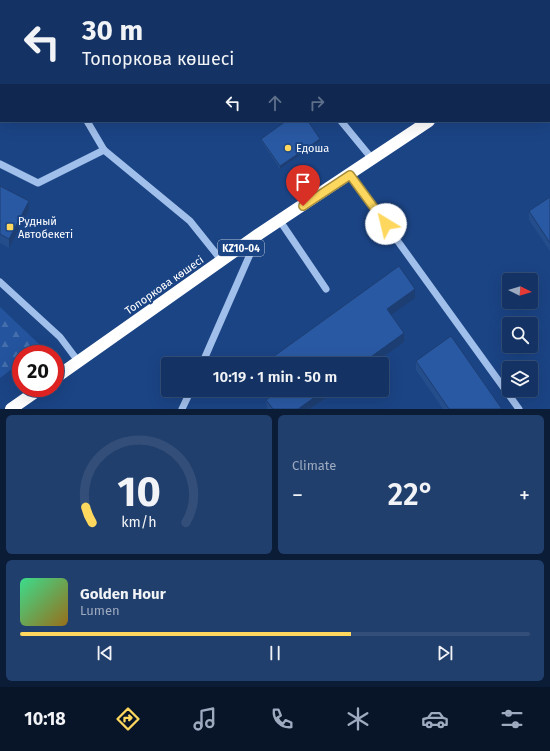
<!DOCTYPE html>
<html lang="en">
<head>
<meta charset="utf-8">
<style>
  :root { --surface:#143364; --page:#213f6d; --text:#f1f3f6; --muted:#9daabf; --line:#334e78; --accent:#fdd75e }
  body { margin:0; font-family:"Fira Sans",sans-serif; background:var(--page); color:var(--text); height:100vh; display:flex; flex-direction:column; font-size:15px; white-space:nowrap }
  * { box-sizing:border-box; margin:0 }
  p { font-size:13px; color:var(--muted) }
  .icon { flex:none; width:22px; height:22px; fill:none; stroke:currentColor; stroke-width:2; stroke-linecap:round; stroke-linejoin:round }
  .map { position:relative; height:409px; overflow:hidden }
  .drawer { display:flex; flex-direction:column; gap:6px; padding:6px; background:#0b1c37; flex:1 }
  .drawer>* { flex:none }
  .banner { position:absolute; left:0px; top:0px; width:550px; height:122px; box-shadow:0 4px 16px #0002,0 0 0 1px var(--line); background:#143364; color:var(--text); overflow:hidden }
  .needle { width:26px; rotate:95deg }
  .controls { position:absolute; left:502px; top:273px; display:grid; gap:8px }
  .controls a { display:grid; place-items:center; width:36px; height:36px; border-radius:4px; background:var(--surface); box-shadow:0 4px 16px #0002,0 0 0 1px var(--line); font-size:20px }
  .speed { position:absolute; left:12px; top:345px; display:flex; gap:8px; font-size:20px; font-weight:700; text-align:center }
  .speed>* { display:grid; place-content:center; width:52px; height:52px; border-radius:50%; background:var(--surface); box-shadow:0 4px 16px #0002,0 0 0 1px var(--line); line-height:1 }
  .speed .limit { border:6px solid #d22; background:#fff; color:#111 }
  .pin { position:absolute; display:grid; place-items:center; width:34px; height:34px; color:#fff; margin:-41px -17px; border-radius:50% 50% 50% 0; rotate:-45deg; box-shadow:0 0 4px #0007 }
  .pin .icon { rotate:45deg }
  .me { position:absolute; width:44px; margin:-22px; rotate:324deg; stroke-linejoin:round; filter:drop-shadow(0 0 3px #0008) }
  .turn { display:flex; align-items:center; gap:14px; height:84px; padding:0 16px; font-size:18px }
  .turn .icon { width:52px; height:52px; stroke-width:2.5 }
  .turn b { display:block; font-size:28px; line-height:34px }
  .lanes { display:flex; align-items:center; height:38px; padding:0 16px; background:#0003; justify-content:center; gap:20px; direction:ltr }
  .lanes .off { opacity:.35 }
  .big { font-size:30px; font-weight:600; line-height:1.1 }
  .drawer .widget { flex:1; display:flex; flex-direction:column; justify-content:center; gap:6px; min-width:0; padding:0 14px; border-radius:6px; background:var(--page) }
  .drawer .dial { align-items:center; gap:0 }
  .dial svg { height:104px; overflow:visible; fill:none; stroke:var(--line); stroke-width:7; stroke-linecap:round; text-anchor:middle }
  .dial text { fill:var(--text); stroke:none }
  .song { display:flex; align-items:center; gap:12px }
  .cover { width:48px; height:48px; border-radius:6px; background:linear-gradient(135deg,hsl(150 70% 55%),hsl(40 70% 35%)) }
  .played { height:4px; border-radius:2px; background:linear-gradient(90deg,var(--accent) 65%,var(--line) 65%) }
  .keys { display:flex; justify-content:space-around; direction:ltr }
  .heat { display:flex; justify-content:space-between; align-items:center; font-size:22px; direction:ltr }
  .drawer .tiles { flex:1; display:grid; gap:6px; grid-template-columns:1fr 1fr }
  .widget:last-child { grid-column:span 2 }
  .trip { position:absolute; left:161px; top:357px; width:228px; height:40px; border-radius:4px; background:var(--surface); box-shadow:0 4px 16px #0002,0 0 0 1px var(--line); font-weight:600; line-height:40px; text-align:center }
  .tab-bar { display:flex; height:64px; justify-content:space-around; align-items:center; background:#081428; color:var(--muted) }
  .tab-bar .icon { width:28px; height:28px }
  .tab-bar .on { color:var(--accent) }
  .tab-bar b { font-size:18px; color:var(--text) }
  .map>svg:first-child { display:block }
</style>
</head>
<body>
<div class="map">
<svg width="550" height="409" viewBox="0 0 550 409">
  <defs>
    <pattern id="forest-firs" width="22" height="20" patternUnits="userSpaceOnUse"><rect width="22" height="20" fill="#24549e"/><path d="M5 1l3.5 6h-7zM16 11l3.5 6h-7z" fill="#456ead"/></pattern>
  </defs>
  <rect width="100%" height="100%" fill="#1b4485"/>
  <polygon fill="url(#forest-firs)" points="0,307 42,347 32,354 21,354 21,362 0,378"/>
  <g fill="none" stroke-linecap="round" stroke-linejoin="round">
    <g stroke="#a1bfeb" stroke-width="7">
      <polyline points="243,0 244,1"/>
      <polyline points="368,0 369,1"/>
      <polyline points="528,0 528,1"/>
      <polyline points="385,1 387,0"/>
      <polyline points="517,1 518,0"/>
      <polyline points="549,64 550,66"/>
      <polyline points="0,69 1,69"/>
      <polyline points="87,121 104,150 190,221 222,261"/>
      <polyline points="341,121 373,160"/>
      <polyline points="0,164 38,183 104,150"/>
      <polyline points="350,175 519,409"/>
      <polyline points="280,221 326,289"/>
      <polyline points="0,282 60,337 78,361"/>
      <polyline points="202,364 258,236"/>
      <polyline points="182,409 191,390"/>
    </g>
    <g stroke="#fff" stroke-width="12">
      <polyline points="549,39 550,38"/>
      <polyline points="55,378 259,234 429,121"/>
      <polyline points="11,409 41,388"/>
    </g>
  </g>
  <g fill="#244d8c">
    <polygon points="261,139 320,141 280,169 261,141"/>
    <polygon points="0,186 29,210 9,248 0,243"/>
    <polygon points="550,197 550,251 529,220 529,211"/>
    <polygon points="416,361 502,409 443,409 416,370"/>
    <polygon points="280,390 337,390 310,409 267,409 266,400"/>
  </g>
  <g fill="#1d3e72">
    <polygon points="449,0 465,0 464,1 447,1"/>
    <polygon points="320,139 320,141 280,169 280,166"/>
    <polygon points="29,201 29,210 9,248 9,239"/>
    <polygon points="415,289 415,298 387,318 387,309"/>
    <polygon points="404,333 404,342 373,364 361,364"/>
    <polygon points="325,390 337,390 310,409 298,409"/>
  </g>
  <g fill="#2a59a3" stroke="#1d3e72">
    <polygon points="172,0 213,0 212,1 172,1"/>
    <polygon points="395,0 449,0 447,1 393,1"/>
    <polygon points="286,121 308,121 320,139 280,166 261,139"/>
    <polygon points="0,186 29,201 9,239 0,234"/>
    <polygon points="550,197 550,243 529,211"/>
    <polygon points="399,266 415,289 387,309 404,333 361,364 267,364 266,362"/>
    <polygon points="451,336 502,409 449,409 416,361"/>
    <polygon points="280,390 325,390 298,409 273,409 266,400"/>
  </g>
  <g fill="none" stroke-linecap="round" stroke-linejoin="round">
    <defs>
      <polyline id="route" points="303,206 350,175 386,224"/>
    </defs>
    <use href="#route" stroke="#a48c3d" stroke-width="10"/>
    <use href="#route" stroke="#fdd75e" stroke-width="7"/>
  </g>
  <g fill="#fdd75e" stroke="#1b4485" stroke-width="1.5">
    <circle cx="288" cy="148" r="4"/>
    <rect x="6" y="223" width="8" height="8" rx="2"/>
  </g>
  <g text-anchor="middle" stroke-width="4" stroke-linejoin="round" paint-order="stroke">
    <rect fill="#1b4485" stroke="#bbc7da" stroke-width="1" x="218" y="240" width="46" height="16" rx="3"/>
    <g font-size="10" font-weight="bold" fill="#fff">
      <text x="241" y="252">KZ10-04</text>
    </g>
    <g font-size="11" fill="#fff" stroke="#1b4485" text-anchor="start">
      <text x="296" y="152">Едоша</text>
      <text x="18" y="225">Рудный<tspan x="18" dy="13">Автобекеті</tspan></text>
    </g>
    <g font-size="11" fill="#fff" stroke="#1b4485">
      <text transform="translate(164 285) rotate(-35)" y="4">Топоркова көшесі</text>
    </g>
  </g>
</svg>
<div class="controls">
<a><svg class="needle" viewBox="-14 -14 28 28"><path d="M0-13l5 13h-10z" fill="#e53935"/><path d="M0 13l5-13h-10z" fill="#9daabf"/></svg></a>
<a><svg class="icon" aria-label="search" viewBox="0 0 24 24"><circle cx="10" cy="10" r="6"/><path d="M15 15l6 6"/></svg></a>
<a><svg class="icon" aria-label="layers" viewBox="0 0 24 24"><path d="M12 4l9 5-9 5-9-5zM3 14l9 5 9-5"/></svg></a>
</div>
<div class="speed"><div class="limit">20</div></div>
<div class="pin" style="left:303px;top:206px;background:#d93025"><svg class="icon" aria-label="arrive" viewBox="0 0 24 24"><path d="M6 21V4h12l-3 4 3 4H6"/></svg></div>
<svg class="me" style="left:386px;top:224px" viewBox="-20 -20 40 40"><circle r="19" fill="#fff"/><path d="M0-13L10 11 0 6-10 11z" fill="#fdd75e"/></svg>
<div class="trip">10:19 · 1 min · 50 m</div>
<div class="banner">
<div class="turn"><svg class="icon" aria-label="left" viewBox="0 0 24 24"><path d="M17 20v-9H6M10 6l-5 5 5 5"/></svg><div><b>30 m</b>Топоркова көшесі</div></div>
<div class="lanes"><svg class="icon" aria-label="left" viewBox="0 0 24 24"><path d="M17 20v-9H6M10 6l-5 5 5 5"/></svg><svg class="icon off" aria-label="ahead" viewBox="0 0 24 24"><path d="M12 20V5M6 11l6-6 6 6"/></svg><svg class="icon off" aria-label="right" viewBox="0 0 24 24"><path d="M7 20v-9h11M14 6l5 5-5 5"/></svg></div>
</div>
</div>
<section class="drawer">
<div class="tiles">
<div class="widget dial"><svg viewBox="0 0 100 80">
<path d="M14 69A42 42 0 1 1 86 69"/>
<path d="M14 69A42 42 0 0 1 9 57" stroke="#fdd75e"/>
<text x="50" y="56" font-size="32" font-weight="700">10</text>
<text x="50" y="72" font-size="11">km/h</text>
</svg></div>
<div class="widget"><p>Climate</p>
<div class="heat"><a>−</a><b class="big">22°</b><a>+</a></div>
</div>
<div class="widget">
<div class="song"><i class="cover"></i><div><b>Golden Hour</b><p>Lumen</p></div></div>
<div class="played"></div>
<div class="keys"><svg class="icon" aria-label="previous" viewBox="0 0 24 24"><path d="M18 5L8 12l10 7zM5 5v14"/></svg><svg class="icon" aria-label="pause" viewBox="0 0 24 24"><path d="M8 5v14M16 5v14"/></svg><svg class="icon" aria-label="next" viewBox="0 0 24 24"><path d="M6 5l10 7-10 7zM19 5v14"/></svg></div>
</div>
</div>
</section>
<nav class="tab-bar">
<b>10:18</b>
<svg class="icon on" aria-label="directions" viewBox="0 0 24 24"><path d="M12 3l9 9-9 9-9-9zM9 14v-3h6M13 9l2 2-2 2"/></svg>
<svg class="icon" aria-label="music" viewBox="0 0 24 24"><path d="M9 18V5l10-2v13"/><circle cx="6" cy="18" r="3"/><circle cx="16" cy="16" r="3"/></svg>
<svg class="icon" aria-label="phone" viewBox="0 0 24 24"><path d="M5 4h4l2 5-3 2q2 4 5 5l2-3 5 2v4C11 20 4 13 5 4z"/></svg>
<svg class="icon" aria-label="climate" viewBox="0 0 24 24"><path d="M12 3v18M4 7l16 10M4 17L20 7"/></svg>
<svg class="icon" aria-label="car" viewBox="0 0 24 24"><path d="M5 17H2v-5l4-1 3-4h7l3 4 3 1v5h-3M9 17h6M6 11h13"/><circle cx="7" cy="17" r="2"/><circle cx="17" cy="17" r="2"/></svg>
<svg class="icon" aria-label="filters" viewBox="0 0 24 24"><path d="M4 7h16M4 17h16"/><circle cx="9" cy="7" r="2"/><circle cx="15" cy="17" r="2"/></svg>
</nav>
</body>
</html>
